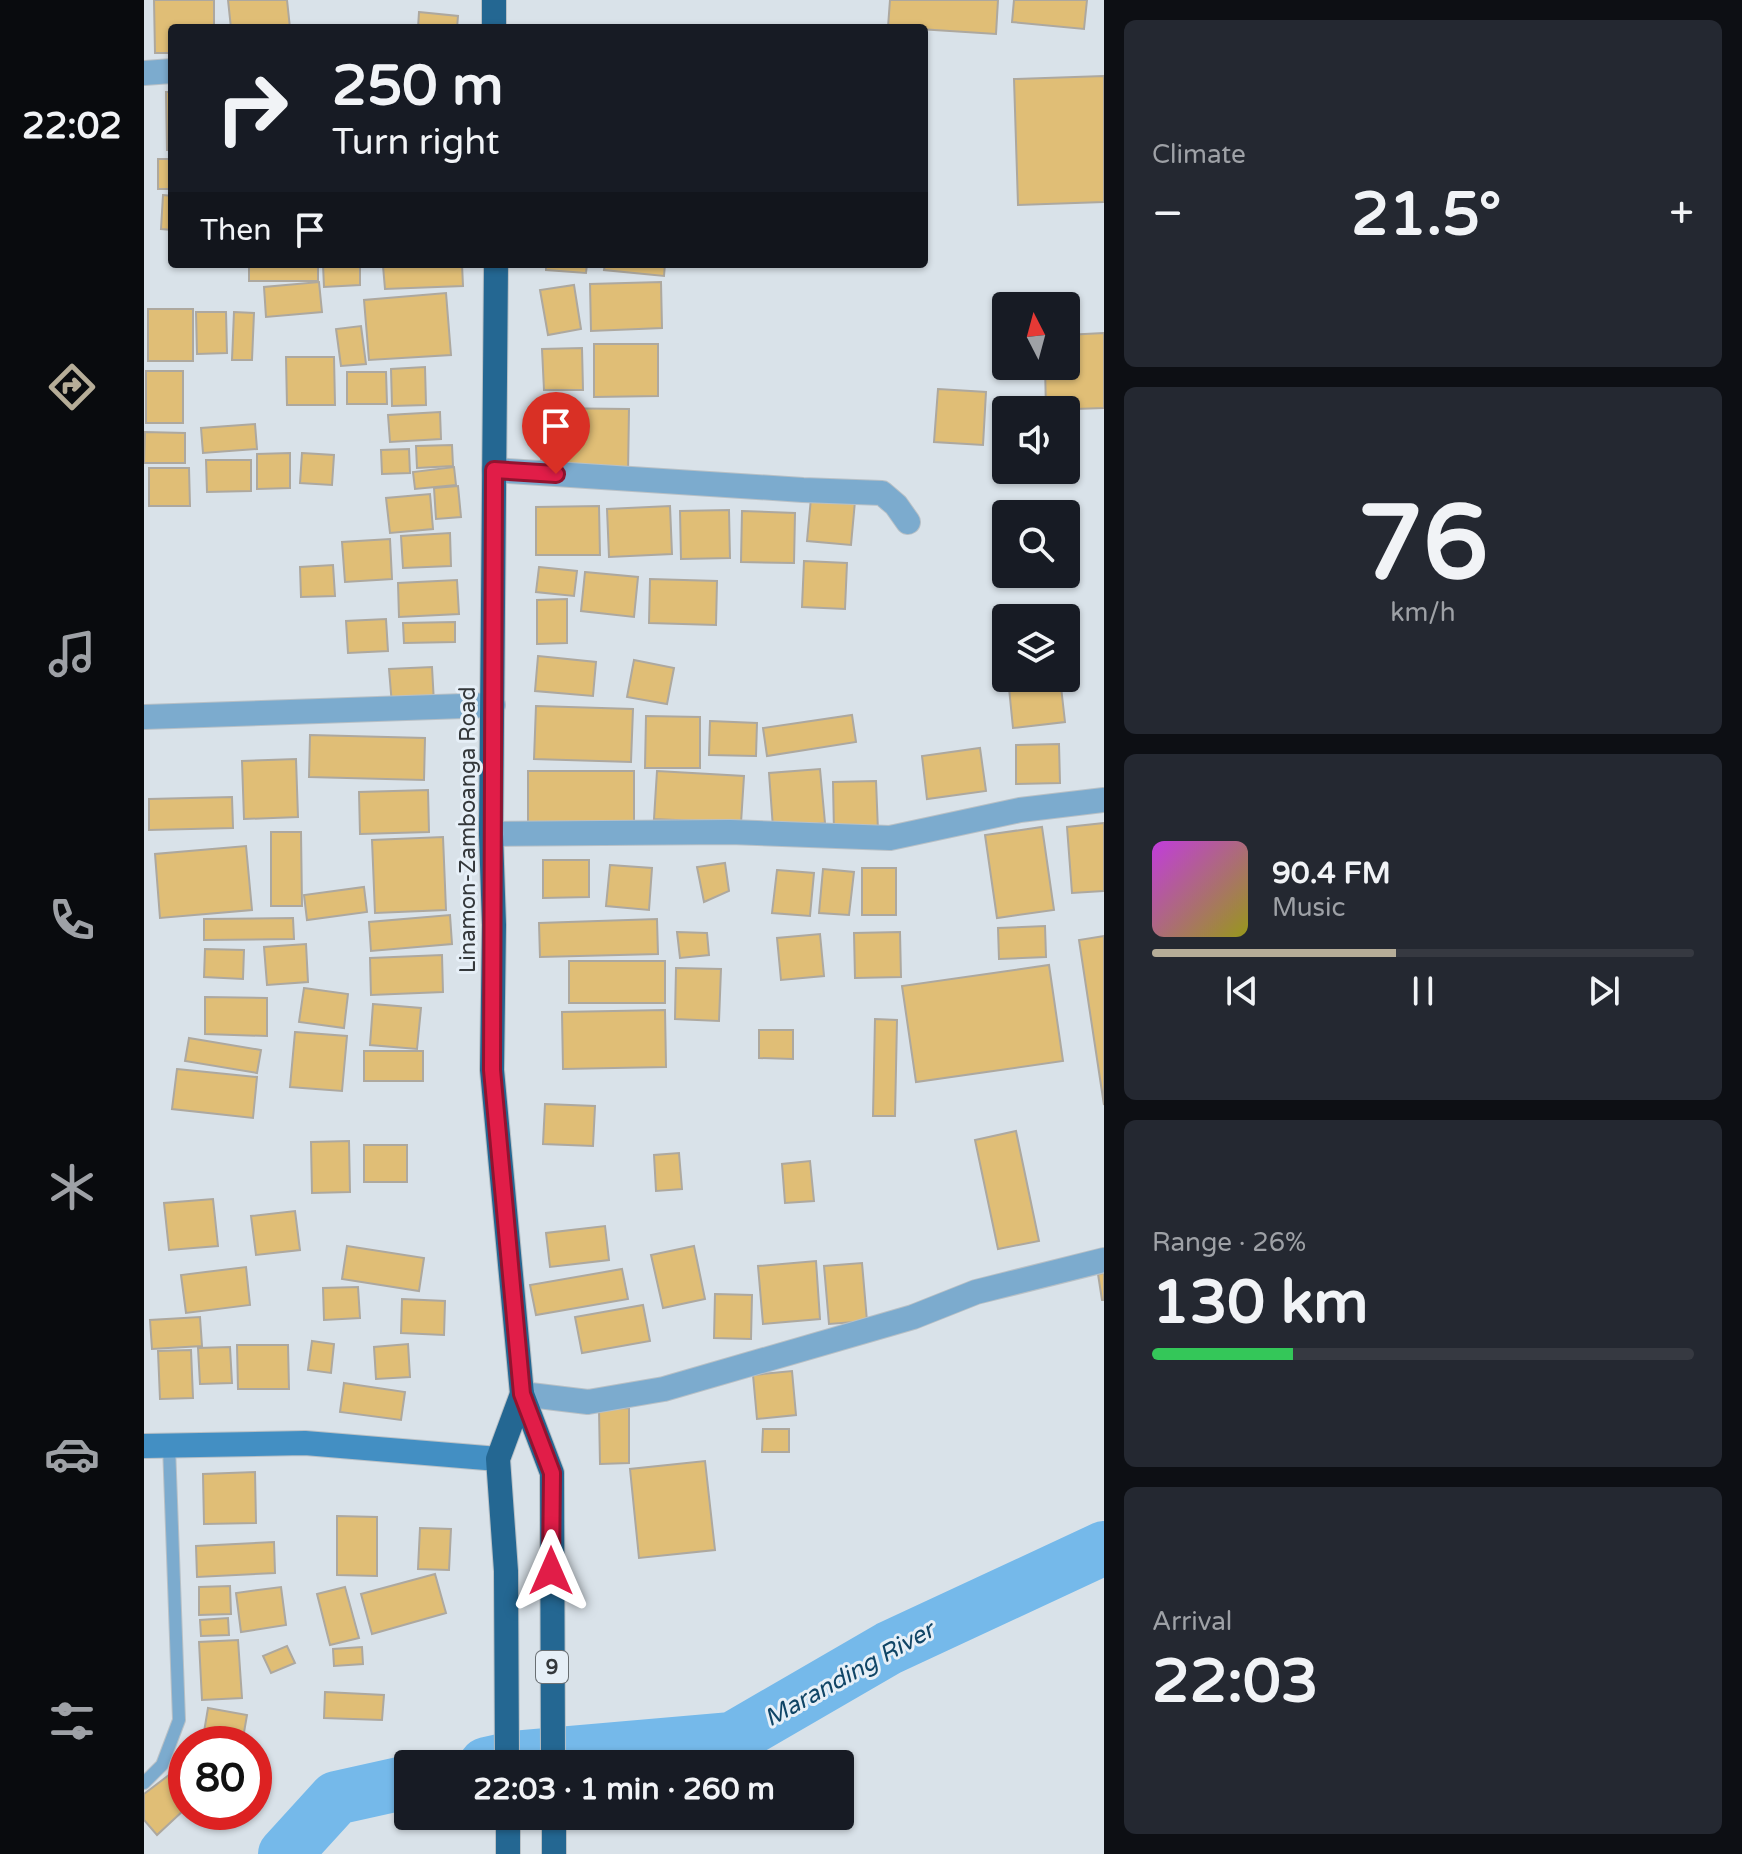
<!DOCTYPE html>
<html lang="en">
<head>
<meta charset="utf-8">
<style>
  :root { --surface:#171b24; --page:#242831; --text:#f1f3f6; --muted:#9ea1a6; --line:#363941; --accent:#b6ad98 }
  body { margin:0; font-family:"Varela Round",sans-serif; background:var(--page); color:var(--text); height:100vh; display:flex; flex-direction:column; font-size:30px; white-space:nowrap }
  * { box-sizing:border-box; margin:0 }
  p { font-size:26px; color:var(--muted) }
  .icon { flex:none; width:44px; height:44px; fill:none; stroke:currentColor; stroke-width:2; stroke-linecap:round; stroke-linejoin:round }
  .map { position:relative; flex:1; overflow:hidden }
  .sheet { display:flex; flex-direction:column; gap:20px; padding:20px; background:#0d0f14; width:638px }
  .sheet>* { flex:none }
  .hud { position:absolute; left:24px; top:24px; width:760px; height:244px; border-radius:8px; box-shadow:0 2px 6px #0004; background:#171b24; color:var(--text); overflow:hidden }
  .needle { width:52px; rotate:354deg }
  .buttons { position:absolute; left:848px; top:292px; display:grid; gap:16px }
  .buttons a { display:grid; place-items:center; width:88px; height:88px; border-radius:8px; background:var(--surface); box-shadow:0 2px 6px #0004; font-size:40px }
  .speed { position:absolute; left:24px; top:1726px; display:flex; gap:16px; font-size:40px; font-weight:700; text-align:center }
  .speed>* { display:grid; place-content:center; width:104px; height:104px; border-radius:50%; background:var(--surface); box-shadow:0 2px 6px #0004; line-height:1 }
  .speed .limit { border:12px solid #d22; background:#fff; color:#111 }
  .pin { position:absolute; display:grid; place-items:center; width:68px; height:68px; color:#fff; margin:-82px -34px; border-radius:50% 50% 50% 0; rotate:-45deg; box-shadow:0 0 8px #0007 }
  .pin .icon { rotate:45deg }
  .me { position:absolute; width:88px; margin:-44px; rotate:0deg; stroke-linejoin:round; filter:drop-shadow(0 0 6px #0008) }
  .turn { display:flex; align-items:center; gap:28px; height:168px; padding:0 32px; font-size:36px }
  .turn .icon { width:104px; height:104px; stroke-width:2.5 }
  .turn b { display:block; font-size:56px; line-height:68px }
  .then { display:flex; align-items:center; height:76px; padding:0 32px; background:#0003; gap:16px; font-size:30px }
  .big { font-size:60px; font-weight:800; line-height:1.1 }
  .sheet .card { flex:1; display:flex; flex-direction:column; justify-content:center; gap:12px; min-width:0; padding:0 28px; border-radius:12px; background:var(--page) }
  .sheet .dial { align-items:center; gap:0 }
  .dial b { font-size:104px; line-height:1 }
  .song { display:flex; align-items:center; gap:24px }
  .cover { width:96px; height:96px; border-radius:12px; background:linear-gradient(135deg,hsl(290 70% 55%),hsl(60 70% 35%)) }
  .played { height:8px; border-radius:4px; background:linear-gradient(90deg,var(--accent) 45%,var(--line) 45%) }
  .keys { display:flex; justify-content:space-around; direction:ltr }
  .heat { display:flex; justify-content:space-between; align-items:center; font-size:44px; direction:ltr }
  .charge { height:12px; border-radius:6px; background:linear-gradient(90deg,#34c759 26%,var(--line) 0) }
  .trip { position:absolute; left:250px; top:1750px; width:460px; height:80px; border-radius:8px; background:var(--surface); box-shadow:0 2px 6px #0004; font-weight:800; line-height:80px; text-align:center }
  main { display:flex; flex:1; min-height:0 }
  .menu { display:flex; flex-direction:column; width:144px; justify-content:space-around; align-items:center; background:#090b0e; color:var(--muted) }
  .menu .icon { width:56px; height:56px }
  .menu .active { color:var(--accent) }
  .menu b { font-size:36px; color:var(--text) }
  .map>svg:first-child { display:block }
</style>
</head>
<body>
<main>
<nav class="menu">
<b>22:02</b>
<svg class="icon active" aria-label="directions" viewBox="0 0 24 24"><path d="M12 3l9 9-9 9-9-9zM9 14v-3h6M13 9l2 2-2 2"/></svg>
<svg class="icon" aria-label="music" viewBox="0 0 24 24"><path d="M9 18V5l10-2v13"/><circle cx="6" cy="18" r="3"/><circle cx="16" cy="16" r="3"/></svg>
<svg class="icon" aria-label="phone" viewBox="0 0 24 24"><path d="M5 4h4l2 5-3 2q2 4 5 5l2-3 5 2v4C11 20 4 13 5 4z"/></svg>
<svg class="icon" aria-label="climate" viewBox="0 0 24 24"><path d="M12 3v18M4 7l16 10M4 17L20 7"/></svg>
<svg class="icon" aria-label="car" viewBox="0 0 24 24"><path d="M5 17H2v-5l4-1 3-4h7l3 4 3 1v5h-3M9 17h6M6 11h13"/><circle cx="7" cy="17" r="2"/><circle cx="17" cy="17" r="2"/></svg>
<svg class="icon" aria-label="filters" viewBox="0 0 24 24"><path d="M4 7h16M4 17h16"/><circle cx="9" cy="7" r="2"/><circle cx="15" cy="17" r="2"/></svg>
</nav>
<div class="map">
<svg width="960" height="1854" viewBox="0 0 960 1854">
  <rect width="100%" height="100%" fill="#d9e2e9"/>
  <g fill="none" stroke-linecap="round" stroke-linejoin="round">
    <g stroke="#75b9ea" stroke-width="54">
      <polyline points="342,1764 369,1758 588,1739 745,1648 960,1548"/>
      <polyline points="141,1854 192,1798 264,1782"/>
    </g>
  </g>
  <g fill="#e0be76" stroke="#ada89f" stroke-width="2">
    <polygon points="10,0 70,0 70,28 28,28 28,53 11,53"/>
    <polygon points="84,0 143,0 146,28 87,28"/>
    <polygon points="746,0 854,0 852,34 744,27"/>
    <polygon points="870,0 943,0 940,29 868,22"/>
    <polygon points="275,12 314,16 313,28 274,28"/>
    <polygon points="960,76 960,202 874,205 870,79"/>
    <polygon points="22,92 28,92 28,150 23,150"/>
    <rect x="14" y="159" width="14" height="30"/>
    <polygon points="19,195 28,196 28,230 17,229"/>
    <rect x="105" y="264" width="69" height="17"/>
    <polygon points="179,264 216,264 216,285 180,287"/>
    <polygon points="318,264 319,286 241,289 239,266"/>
    <polygon points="402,264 443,264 442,273 402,270"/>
    <polygon points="461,264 521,264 520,276 460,270"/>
    <polygon points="175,282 178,312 122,317 120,287"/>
    <polygon points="517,282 518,328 447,331 446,284"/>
    <polygon points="430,285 437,329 404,335 396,290"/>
    <polygon points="302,293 307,355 225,360 220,300"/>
    <rect x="4" y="309" width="45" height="52"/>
    <polygon points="52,312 82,312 83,353 53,354"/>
    <polygon points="90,312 110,313 108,360 88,360"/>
    <polygon points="217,326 222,364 197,366 192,329"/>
    <polygon points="960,333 960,408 902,410 901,366 922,366 922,335"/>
    <polygon points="450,344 514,344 514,396 450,397"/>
    <polygon points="438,348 439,390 400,390 398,349"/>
    <polygon points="142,357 190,357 191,405 143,405"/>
    <polygon points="281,367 282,405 248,406 247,369"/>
    <rect x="2" y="371" width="37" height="52"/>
    <polygon points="203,372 242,372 243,404 203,404"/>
    <polygon points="794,389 842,392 839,445 790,442"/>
    <polygon points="398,408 485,409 484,473 397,472"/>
    <polygon points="296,412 297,439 246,442 244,415"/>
    <polygon points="111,424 113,449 59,453 57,428"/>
    <polygon points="1,432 41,433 41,463 0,463"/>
    <polygon points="308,445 309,466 273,468 272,446"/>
    <polygon points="265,449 266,473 238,474 237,450"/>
    <polygon points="146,453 146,488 113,489 113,454"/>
    <polygon points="158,453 190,455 188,485 156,483"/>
    <polygon points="62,460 107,460 107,491 63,492"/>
    <polygon points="310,467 312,485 271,489 269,472"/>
    <polygon points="5,468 45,468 46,506 5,506"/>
    <polygon points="314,486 317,517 292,519 290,488"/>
    <polygon points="286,494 289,529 246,533 242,498"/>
    <polygon points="667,498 711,501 707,545 663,541"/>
    <polygon points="455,506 456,555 392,555 392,507"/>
    <polygon points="526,506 528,554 465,557 463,509"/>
    <polygon points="585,510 586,558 537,559 536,511"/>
    <polygon points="598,511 651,513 650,563 597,562"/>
    <polygon points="306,533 307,566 259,568 257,536"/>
    <polygon points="246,539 248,579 201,582 198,542"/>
    <polygon points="660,561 703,563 701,609 658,607"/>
    <polygon points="189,565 191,596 157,597 156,567"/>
    <polygon points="395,567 433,571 430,596 392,592"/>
    <polygon points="441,572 494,577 490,617 437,611"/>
    <polygon points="506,579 573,581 572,625 505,623"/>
    <polygon points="313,580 315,614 255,617 254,583"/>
    <polygon points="423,599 423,643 393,644 393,600"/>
    <polygon points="912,612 913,618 862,618 862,661 857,618"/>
    <polygon points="242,619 244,651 204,653 202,621"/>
    <polygon points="311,622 311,642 260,643 259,623"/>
    <polygon points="394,656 452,662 449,696 391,691"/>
    <polygon points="490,660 530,668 523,704 483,697"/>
    <polygon points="288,667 290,703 248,705 245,669"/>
    <polygon points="864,678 916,678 921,722 869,728"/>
    <polygon points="392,706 489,709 487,762 390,759"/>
    <polygon points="708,715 712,742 623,756 619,728"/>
    <polygon points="502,716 556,717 556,768 501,768"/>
    <polygon points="566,721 613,723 612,756 565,755"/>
    <polygon points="166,735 281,738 280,780 165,777"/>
    <polygon points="915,744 916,783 872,784 872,745"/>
    <polygon points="836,748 842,791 783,799 778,756"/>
    <polygon points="152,759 154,817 100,819 98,761"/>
    <polygon points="676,769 681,823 629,828 625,773"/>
    <polygon points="384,771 490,771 490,831 384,832"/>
    <polygon points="513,771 600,776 597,823 510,819"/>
    <polygon points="732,781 734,831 690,832 689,782"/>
    <polygon points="284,790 285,832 216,834 215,792"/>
    <polygon points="88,797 89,828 5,830 5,799"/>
    <polygon points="960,823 960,891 928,893 923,827"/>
    <polygon points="898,827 910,910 853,918 841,835"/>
    <polygon points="127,832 157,832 158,906 127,906"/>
    <polygon points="299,837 302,910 231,913 228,840"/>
    <polygon points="102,846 108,910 16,918 11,854"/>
    <polygon points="399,860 445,860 445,897 399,898"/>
    <polygon points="581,863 585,891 560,902 553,867"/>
    <polygon points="466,865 508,868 505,910 462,906"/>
    <rect x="718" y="868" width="34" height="47"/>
    <polygon points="679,869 710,872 705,915 675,913"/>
    <polygon points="633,870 670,873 666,916 628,913"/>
    <polygon points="220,887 223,912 163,920 160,895"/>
    <polygon points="306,915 308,944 227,951 225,922"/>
    <polygon points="149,918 150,939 60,940 60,919"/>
    <polygon points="513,919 514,954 396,957 395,923"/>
    <polygon points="901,926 902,957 855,959 854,928"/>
    <polygon points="533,932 563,933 565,955 536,958"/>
    <polygon points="756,932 757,977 711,978 710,933"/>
    <polygon points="676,934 680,976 637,980 633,938"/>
    <polygon points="960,936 960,1105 935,940"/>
    <polygon points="162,944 164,982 123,985 120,947"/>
    <polygon points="61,949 100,950 99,979 60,977"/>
    <polygon points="298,955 299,992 227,995 226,958"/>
    <rect x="425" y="961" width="96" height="42"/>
    <polygon points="905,965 919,1061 772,1082 758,986"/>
    <polygon points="532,968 577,969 575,1021 531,1019"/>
    <polygon points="160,988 204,994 200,1028 155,1022"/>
    <polygon points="61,997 123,998 123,1036 61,1034"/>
    <polygon points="229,1004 277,1008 273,1049 226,1045"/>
    <polygon points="521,1010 522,1067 419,1069 418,1012"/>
    <polygon points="731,1019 753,1020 751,1116 729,1116"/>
    <polygon points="615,1030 649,1030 649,1059 615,1058"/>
    <polygon points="151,1032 203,1036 198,1091 146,1087"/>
    <polygon points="45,1038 117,1050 113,1073 41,1061"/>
    <rect x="220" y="1051" width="59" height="30"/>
    <polygon points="33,1069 113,1077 109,1118 28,1109"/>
    <polygon points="401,1104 451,1106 449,1146 399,1144"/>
    <polygon points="872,1131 895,1241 854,1249 831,1140"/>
    <polygon points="205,1141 206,1192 168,1193 167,1142"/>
    <rect x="220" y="1145" width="43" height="37"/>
    <polygon points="535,1153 538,1189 512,1191 510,1155"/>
    <polygon points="666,1161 670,1201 641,1203 638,1164"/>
    <polygon points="69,1199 74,1246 25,1250 20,1203"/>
    <polygon points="151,1211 156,1250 112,1255 107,1216"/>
    <polygon points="461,1226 465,1260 406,1267 402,1233"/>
    <polygon points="203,1246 280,1258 275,1291 198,1279"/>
    <polygon points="550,1246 561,1299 519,1308 507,1255"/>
    <polygon points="672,1261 676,1319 619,1324 614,1266"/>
    <polygon points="718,1263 723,1321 685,1324 680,1266"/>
    <polygon points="102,1267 106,1305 42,1313 37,1275"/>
    <polygon points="478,1269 484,1299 392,1315 386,1285"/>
    <polygon points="960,1273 960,1300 958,1300 954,1274"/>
    <polygon points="214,1287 216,1318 180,1320 179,1288"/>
    <polygon points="571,1294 608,1295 607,1339 570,1338"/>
    <polygon points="258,1299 301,1301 300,1335 257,1333"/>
    <polygon points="499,1305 506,1341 438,1353 431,1317"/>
    <polygon points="56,1317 58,1346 8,1349 6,1320"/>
    <polygon points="168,1341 190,1344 187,1373 164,1370"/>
    <polygon points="264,1344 266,1377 232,1379 230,1347"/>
    <polygon points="93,1345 144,1345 145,1389 94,1389"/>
    <polygon points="86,1347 88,1383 56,1384 54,1348"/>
    <polygon points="47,1350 49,1398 16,1399 14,1351"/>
    <polygon points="648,1371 652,1415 613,1419 609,1375"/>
    <polygon points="200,1383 261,1392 257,1420 196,1412"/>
    <polygon points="485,1408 485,1463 456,1464 455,1409"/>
    <polygon points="619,1429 645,1429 645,1452 618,1452"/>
    <polygon points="561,1461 571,1550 495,1558 486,1469"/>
    <polygon points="111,1472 112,1523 60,1524 59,1474"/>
    <polygon points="193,1516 233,1517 233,1576 193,1575"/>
    <polygon points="276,1528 307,1529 305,1570 274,1569"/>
    <polygon points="130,1542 131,1573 53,1577 52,1546"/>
    <polygon points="291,1574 302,1613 228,1634 217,1594"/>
    <polygon points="86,1586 87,1614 55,1615 55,1587"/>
    <polygon points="137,1587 142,1625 97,1632 92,1593"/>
    <polygon points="201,1587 215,1638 186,1645 173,1594"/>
    <polygon points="84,1618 85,1635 57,1636 56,1620"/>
    <polygon points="94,1640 98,1698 58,1700 55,1642"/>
    <polygon points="143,1646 151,1663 127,1673 119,1656"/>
    <polygon points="218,1647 219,1664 190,1666 189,1649"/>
    <polygon points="181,1692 240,1695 238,1720 180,1718"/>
    <polygon points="64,1708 103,1715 98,1744 58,1744"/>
    <polygon points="42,1762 42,1808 13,1835 0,1820 0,1794"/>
  </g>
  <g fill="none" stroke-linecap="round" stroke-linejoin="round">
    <defs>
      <polyline id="lane" points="0,1783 18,1765 35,1720 25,1446"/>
      <g id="street">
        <polyline points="0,73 28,71"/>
        <polyline points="350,470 659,490 738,493 752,505 764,522"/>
        <polyline points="0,717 349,705"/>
        <polyline points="347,834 586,832 746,838 876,810 960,800"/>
        <polyline points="378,1394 444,1402 520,1389 769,1317 832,1292 960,1260"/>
      </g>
      <polyline id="secondary" points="0,1446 161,1443 354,1459"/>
      <g id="highway">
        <polyline points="350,28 350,0"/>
        <polyline points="352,264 347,834 350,925 348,1070 378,1394 408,1473 409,1764"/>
        <polyline points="363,1764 362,1571 354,1459 378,1394"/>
        <polyline points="364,1816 364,1854"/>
        <polyline points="410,1816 410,1854"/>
      </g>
    </defs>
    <use href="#lane" stroke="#b8c0c6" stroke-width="14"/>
    <use href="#street" stroke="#b8c0c6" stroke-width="26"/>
    <use href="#secondary" stroke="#b8c0c6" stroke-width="26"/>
    <use href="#highway" stroke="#b8c0c6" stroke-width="26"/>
    <use href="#lane" stroke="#7cabce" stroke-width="12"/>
    <use href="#street" stroke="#7cabce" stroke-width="24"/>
    <use href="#secondary" stroke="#438fc3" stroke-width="24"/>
    <use href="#highway" stroke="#246792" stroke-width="24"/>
  </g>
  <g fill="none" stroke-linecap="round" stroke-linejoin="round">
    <defs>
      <polyline id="route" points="407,1571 408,1473 378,1394 348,1070 350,470 412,474"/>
    </defs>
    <use href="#route" stroke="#92132f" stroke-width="20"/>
    <use href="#route" stroke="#e11d48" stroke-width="14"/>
  </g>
  <g text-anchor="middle" stroke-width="6" stroke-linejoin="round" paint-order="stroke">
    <rect fill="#e6eff7" stroke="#696f73" stroke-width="2" x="392" y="1651" width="32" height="32" rx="6"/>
    <g font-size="20" font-weight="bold" fill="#34383b">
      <text x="408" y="1674">9</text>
    </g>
    <g font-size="22" fill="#34383b" stroke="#e6eff7">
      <text transform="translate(323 830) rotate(-90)" y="8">Linamon-Zamboanga Road</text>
    </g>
    <g font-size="24" font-style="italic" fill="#104566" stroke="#e6eff7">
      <text transform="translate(705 1674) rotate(-29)" y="8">Maranding River</text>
    </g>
  </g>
</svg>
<div class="buttons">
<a><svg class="needle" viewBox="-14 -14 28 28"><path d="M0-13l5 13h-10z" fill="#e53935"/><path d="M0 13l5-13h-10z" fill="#9ea1a6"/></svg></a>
<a><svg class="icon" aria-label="sound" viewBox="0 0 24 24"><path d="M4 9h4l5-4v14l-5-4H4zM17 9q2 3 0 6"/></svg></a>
<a><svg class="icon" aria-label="search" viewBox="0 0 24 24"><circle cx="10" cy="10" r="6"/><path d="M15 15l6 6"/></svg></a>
<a><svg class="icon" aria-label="layers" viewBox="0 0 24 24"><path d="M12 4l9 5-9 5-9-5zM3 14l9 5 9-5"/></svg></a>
</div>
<div class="speed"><div class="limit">80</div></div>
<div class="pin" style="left:412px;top:474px;background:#d93025"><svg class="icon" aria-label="arrive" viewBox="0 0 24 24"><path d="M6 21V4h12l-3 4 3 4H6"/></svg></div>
<svg class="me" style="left:407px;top:1571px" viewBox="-20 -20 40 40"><path d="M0-17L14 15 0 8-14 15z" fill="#e11d48" stroke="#fff" stroke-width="4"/></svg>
<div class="trip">22:03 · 1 min · 260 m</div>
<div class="hud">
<div class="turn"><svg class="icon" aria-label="right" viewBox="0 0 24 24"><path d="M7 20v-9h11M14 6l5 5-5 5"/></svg><div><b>250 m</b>Turn right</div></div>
<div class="then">Then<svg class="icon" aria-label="arrive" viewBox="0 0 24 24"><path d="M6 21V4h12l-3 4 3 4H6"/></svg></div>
</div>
</div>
<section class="sheet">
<div class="card"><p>Climate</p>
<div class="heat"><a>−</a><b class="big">21.5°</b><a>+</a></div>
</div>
<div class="card dial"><b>76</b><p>km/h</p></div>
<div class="card">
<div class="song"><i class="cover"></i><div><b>90.4 FM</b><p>Music</p></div></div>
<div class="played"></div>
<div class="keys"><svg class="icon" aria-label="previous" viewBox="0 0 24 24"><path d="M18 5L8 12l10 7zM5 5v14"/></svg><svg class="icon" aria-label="pause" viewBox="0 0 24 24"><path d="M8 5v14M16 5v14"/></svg><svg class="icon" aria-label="next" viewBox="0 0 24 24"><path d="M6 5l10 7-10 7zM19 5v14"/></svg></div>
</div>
<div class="card"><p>Range · 26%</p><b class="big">130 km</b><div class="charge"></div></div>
<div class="card"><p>Arrival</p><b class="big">22:03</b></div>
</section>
</main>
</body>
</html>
